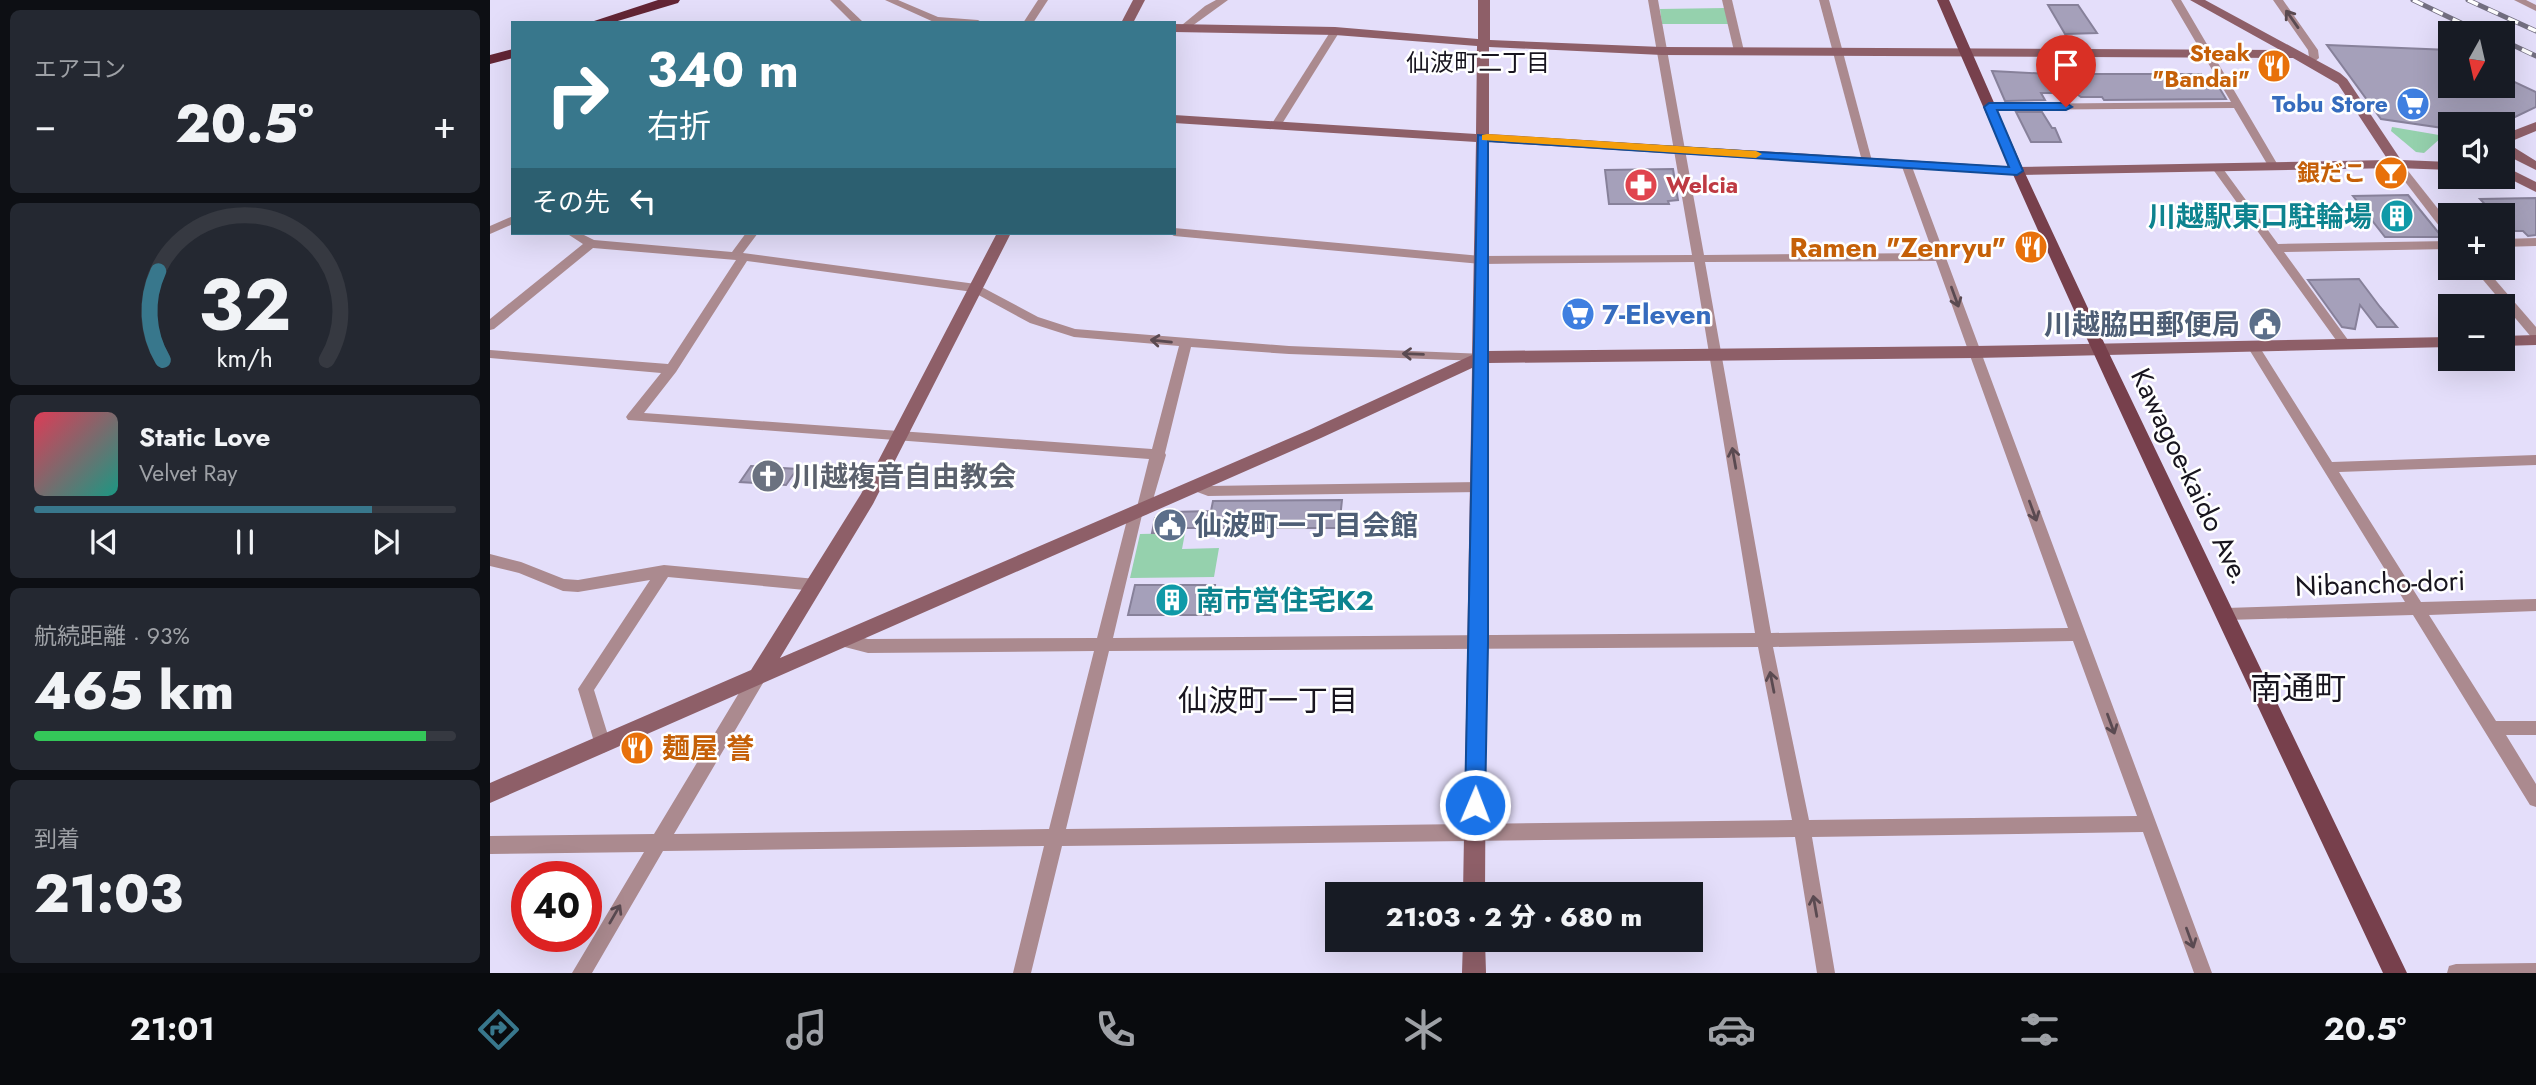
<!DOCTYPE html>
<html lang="ja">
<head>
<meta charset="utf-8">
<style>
  :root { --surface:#171b24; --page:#242831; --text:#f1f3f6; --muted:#9ea1a6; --line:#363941; --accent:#38778c }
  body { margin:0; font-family:Jost,"Noto Sans JP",sans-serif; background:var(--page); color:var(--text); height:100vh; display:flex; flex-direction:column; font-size:26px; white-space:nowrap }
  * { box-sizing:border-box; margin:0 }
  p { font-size:23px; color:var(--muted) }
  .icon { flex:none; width:38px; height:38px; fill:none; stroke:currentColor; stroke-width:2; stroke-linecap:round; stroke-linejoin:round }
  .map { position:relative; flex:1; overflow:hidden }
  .panel { display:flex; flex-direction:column; gap:10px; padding:10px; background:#0d0f14; width:490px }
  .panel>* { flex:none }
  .banner { position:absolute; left:21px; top:21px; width:665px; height:214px; border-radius:0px; box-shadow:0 7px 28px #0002; background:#38778c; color:#fff; overflow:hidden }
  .needle { width:46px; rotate:188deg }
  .tools { position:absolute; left:1948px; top:21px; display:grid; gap:14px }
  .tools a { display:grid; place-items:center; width:77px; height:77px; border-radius:0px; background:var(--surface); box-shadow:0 7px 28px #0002; font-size:35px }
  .speed { position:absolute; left:21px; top:861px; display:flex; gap:14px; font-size:35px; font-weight:700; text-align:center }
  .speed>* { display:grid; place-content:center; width:91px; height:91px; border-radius:50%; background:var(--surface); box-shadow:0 7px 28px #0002; line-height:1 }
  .speed .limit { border:10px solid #d22; background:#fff; color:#111 }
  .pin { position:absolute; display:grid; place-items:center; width:60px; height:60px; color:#fff; margin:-72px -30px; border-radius:50% 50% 50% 0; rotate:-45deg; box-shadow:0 0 7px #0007 }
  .pin .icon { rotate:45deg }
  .me { position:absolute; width:77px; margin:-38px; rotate:1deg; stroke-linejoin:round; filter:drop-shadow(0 0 5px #0008) }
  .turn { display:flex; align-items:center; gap:24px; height:147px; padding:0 21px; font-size:32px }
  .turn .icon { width:91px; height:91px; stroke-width:2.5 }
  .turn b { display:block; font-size:49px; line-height:60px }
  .then { display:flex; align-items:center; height:66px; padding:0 21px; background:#0003; gap:14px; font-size:26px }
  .big { font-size:52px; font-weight:800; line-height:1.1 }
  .panel .widget { flex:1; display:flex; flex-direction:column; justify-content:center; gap:10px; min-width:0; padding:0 24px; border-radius:10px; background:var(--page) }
  .panel .dial { align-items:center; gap:0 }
  .dial svg { height:182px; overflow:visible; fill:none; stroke:var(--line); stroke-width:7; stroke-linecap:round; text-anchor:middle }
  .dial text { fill:var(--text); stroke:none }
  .song { display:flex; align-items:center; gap:21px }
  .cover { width:84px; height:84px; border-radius:10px; background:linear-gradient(135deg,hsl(350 70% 55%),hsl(170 70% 35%)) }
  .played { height:7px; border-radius:4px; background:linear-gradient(90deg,var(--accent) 80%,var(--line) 80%) }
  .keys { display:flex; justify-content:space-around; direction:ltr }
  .heat { display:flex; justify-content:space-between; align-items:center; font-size:38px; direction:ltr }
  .charge { height:10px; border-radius:5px; background:linear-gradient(90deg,#34c759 93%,var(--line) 0) }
  .trip { position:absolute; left:835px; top:882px; width:378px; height:70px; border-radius:0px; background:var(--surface); box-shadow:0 7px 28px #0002; font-weight:800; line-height:70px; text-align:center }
  .tabs { display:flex; height:112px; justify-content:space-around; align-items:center; background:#090b0e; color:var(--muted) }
  .tabs .icon { width:49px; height:49px }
  .tabs .active { color:var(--accent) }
  .tabs b { font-size:32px; color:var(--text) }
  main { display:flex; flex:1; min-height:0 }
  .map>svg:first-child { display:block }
</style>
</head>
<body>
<main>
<section class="panel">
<div class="widget"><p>エアコン</p>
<div class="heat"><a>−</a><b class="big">20.5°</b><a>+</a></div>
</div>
<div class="widget dial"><svg viewBox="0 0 100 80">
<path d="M14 69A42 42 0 1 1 86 69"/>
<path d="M14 69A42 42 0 0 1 12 30" stroke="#38778c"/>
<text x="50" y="56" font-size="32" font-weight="700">32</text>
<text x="50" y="72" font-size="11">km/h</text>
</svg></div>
<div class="widget">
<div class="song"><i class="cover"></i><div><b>Static Love</b><p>Velvet Ray</p></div></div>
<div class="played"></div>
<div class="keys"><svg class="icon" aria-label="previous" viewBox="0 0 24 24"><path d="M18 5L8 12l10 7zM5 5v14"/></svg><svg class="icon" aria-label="pause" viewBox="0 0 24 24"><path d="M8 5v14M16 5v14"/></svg><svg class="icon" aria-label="next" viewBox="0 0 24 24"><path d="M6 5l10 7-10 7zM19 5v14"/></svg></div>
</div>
<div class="widget"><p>航続距離 · 93%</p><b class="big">465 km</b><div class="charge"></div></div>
<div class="widget"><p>到着</p><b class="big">21:03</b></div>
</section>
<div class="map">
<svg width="2046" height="973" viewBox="0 0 2046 973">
  <rect width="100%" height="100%" fill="#e4defa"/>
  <g fill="#95d1ad">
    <polygon points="1235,8 1239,24 1172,24 1170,9"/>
    <polygon points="1902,127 1949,135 1953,136 1934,153 1926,152 1901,131"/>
    <polygon points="695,533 692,549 729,548 724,577 640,578 650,534"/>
  </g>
  <g fill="#a5a0ba" stroke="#87819a" stroke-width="2">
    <polygon points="1558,5 1588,5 1607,33 1575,34"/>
    <polygon points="1837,45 1960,50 1960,86 2012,86 2012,76 2046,92 2046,107 2023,118 1995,115 1999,124 1960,124 1960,129 1891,119"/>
    <polygon points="1502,71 1559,74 1711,74 1715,79 1724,79 1736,99 1614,100 1612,97 1591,97 1585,93 1551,93 1555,100 1515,101"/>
    <polygon points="1526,112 1552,112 1562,128 1565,128 1571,142 1541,142"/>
    <polygon points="1183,169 1188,200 1178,201 1179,204 1119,204 1115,170"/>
    <polygon points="1918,195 1952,237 1895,237 1863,196"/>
    <polygon points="2046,198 2046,235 2038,236 2033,231 2020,231 2012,223 2012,215 2005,215 1990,199"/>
    <polygon points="1869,279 1890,307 1907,327 1887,327 1870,305 1865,329 1852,327 1818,280"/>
    <polygon points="261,466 307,469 296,485 250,482"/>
    <polygon points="852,500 849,528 695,528 694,533 662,533 665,518 681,518 682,512 721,511 723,501"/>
    <polygon points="645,585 725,585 720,615 638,615"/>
  </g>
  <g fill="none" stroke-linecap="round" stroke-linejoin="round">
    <g fill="#ab8a8f" fill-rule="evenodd">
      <polygon points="340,0 350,0 374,23 363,23"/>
      <polygon points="395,0 408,0 448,17 488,20 493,23 446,23"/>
      <polygon points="548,0 558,0 543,23 533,23"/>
      <polygon points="726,0 738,0 698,29 692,29 692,25 715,6"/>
      <path d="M 1158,0 L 1168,0 L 1214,255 L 1443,253 L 1411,164 L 1416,161 L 1421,164 L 1722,973 L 1704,973 L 1653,832 L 1322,837 L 1345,973 L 1327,973 L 1305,837 L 572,846 L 541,973 L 523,973 L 554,846 L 173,851 L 102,973 L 82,973 L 154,852 L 0,854 L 0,836 L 164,834 L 261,673 L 267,671 L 273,673 L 275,678 L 273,683 L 184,834 L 559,829 L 604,651 L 378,653 L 347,645 L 344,640 L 347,635 L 352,633 L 378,639 L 607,638 L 639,512 L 641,508 L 647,507 L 659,459 L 138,420 L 136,417 L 138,414 L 171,373 L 0,358 L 0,350 L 178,364 L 246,260 L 103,248 L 4,329 L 0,330 L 0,319 L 93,244 L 76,233 L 90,233 L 104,240 L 242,252 L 256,233 L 268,233 L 253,253 L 486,284 L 548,317 L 585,329 L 799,346 L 995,354 L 997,357 L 991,361 L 799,354 L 701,347 L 675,453 L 676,455 L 660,510 L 658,514 L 652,515 L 623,638 L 1265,633 L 1204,262 L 991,264 L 684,236 L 679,233 L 684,233 L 684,228 L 991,256 L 1202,255 ZM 257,261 L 483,292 L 540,323 L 584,337 L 689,346 L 662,449 L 154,413 L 186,372 ZM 1446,261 L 1578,628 L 1281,633 L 1215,262 ZM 1583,641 L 1647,816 L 1319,820 L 1283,647 ZM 1268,647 L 1302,820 L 576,829 L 619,651 Z"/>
      <polygon points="1232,0 1242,0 1254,51 1252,53 1244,51"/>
      <polygon points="1329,0 1339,0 1382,161 1381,163 1373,163 1372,161"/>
      <polygon points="1681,0 1691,0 1789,167 1788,169 1780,169 1744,108 1499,110 1494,107 1499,104 1741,102"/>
      <polygon points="1783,0 1793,0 1828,50 1829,58 1823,63 1815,61 1819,57 1818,50"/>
      <polygon points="2024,0 2036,0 2046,5 2046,11"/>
      <polygon points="842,29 850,31 790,127 782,127 781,125"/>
      <polygon points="1907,161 1911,162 1960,224 1960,236 1956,235 1903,166 1903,162"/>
      <polygon points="1727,165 1731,166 1788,244 1960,241 1960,249 1794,252 1861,344 1855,348 1851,347 1722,168"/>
      <polygon points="23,216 23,224 0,234 0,226"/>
      <polygon points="2046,238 2046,246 2012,247 2012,239"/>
      <polygon points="1983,268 1995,268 2046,327 2046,339 2042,338"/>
      <polygon points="1763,342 1767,343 1842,462 2046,455 2046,465 1849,472 1931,602 2046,599 2046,611 1939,615 2006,721 2046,721 2046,735 2016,735 2046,784 2046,807 2040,805 1923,615 1736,620 1731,619 1728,614 1731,609 1736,608 1915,602 1757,346"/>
      <polygon points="707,481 719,486 990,482 995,483 997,487 995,491 990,492 718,496 702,490 700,486 702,482"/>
      <polygon points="0,554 31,562 74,579 88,580 174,565 326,579 331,581 333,585 331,589 326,591 178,577 104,690 121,745 119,750 113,753 107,750 105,745 88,689 160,580 88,592 73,591 29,573 0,566"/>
      <polygon points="2046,963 2046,973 1957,973 1959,966 1966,964"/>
    </g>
    <g fill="#8e5f68" fill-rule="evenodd">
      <polygon points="643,0 655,0 643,23 631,23"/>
      <path d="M 988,0 L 1000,0 L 1000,40 L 1172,47 L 1790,50 L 1700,0 L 1715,0 L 1850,73 L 1857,79 L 1911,160 L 1960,162 L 1960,170 L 1907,168 L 1527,175 L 999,142 L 998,351 L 1485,346 L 1960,337 L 1960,347 L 1485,358 L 998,363 L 995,894 L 973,894 L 982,368 L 831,438 L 0,803 L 0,783 L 261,670 L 371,494 L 507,233 L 521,233 L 383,504 L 290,658 L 819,430 L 982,355 L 986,142 L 684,123 L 684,115 L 986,134 L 987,46 L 845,35 L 684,32 L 684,24 L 845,27 L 988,39 ZM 999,47 L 1172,55 L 1803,58 L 1848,84 L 1898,160 L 1527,167 L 999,134 Z"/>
      <polygon points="2046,122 2046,131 2017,143 2046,161 2046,170 2012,153 2012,135"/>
      <polygon points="2012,165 2046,182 2046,192 2012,175"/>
      <polygon points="2046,335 2046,345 2012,346 2012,336"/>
      <polygon points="973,940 995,940 996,973 972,973"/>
    </g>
    <path fill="#77404c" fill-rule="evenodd" d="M 1447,0 L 1459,0 L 1534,171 L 1617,349 L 1917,973 L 1893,973 C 1742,650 1587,328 1447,0 Z"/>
    <g fill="#632535" fill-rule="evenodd">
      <polygon points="168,0 190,0 188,3 121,23 98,23"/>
      <polygon points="23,49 23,58 0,64 0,55"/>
    </g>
    <defs>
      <g id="rail">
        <polyline points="1923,0 1992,33"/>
        <polyline points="1978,0 2046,31"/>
        <polyline points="2012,40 2046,56"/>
      </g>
    </defs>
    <use href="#rail" stroke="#736f81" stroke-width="5"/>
    <use href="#rail" stroke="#fff" stroke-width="3.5" stroke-dasharray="11" stroke-linecap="butt"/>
  </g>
  <defs><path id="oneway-shaft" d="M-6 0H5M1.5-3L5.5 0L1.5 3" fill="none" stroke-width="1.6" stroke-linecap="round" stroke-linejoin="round" transform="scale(1.75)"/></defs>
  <g stroke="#5a4a51">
    <use href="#oneway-shaft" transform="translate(1802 19) rotate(-125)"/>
    <use href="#oneway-shaft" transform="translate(1465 297) rotate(70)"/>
    <use href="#oneway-shaft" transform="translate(671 341) rotate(-174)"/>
    <use href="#oneway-shaft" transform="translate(923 354) rotate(-178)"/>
    <use href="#oneway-shaft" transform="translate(1244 458) rotate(-100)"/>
    <use href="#oneway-shaft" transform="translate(1543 511) rotate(70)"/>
    <use href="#oneway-shaft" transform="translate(1282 682) rotate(-101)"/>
    <use href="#oneway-shaft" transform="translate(1621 724) rotate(70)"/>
    <use href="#oneway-shaft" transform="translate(1325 906) rotate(-100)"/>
    <use href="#oneway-shaft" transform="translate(125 914) rotate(-60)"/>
    <use href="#oneway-shaft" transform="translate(1700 938) rotate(70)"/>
  </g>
  <polygon fill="#1a73e8" stroke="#114b97" stroke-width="2" points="1499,103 1576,103 1582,107 1576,110 1507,110 1533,171 1527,175 998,141 998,643 995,805 992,812 985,815 978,812 975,805 988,135 1519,167 1494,107"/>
  <polygon fill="#f59e0b" points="997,134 1266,151 1272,154 1266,158 992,140 992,135"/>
  <defs>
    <symbol id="restaurant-disc" viewBox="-11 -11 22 22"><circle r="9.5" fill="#e8710a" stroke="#fff"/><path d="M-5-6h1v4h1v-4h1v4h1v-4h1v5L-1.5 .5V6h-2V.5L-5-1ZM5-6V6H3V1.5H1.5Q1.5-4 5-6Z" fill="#fff"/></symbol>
    <symbol id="supermarket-disc" viewBox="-11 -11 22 22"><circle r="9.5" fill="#3f7fe0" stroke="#fff"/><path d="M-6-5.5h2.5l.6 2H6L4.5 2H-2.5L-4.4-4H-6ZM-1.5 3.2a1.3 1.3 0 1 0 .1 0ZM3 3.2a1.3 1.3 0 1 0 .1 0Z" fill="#fff"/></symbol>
    <symbol id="bar-disc" viewBox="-11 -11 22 22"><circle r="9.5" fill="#e8710a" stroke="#fff"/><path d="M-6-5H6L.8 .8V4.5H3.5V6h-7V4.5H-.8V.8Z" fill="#fff"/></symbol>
    <symbol id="pharmacy-disc" viewBox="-11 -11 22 22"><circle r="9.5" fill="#e0444e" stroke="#fff"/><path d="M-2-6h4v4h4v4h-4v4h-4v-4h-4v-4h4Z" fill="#fff"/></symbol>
    <symbol id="building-disc" viewBox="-11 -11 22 22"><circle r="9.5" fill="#0f9aa8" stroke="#fff"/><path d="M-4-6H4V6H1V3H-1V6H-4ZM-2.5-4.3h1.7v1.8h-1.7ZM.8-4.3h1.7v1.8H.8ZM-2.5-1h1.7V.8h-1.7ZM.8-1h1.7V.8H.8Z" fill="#fff"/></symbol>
    <symbol id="civic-disc" viewBox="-11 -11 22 22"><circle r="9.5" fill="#5c6f8a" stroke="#fff"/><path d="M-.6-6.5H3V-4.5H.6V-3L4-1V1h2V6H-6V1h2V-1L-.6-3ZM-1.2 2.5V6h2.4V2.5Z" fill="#fff"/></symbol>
    <symbol id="church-disc" viewBox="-11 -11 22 22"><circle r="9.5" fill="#6b7280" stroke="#fff"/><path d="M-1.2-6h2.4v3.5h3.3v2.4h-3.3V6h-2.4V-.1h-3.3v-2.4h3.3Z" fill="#fff"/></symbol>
  </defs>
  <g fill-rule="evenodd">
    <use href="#restaurant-disc" x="1765" y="47" width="38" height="38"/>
    <use href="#supermarket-disc" x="1904" y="85" width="38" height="38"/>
    <use href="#bar-disc" x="1882" y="154" width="38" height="38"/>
    <use href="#pharmacy-disc" x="1132" y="166" width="38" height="38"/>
    <use href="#building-disc" x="1888" y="197" width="38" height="38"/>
    <use href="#restaurant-disc" x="1522" y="228" width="38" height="38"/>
    <use href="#supermarket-disc" x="1069" y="295" width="38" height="38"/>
    <use href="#civic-disc" x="1756" y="305" width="38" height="38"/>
    <use href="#church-disc" x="259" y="457" width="38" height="38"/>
    <use href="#civic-disc" x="661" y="506" width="38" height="38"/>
    <use href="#building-disc" x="663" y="581" width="38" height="38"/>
    <use href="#restaurant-disc" x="128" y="729" width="38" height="38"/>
  </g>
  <g text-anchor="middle" stroke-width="5" stroke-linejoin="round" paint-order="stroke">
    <g font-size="23" font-weight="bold" fill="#c56008" stroke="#fff" text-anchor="end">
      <text x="1760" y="61">Steak<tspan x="1760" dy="26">"Bandai"</tspan></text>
      <text x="1876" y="181">銀だこ</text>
    </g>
    <g font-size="23" font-weight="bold" fill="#366cbe" stroke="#fff" text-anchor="end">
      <text x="1898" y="112">Tobu Store</text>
    </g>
    <g font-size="23" font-weight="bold" fill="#be3a42" stroke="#fff" text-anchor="start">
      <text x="1176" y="193">Welcia</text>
    </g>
    <g font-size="24" fill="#18151f" stroke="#fff">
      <text x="988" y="71">仙波町二丁目</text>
    </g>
    <g font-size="28" font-weight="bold" fill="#0d838f" stroke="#fff" text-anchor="end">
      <text x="1882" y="226">川越駅東口駐輪場</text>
      <text x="706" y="610" text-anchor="start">南市営住宅K2</text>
    </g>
    <g font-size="28" font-weight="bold" fill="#c56008" stroke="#fff" text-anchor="end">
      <text x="1516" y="257">Ramen "Zenryu"</text>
      <text x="172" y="758" text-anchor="start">麺屋 誉</text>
    </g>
    <g font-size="28" font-weight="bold" fill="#366cbe" stroke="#fff" text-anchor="start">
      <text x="1112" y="324">7-Eleven</text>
    </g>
    <g font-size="28" font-weight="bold" fill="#4e5e75" stroke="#fff" text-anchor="end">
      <text x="1750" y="334">川越脇田郵便局</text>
      <text x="704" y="535" text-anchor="start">仙波町一丁目会館</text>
    </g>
    <g font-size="28" font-weight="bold" fill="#5b616d" stroke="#fff" text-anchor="start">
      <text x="302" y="486">川越複音自由教会</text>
    </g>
    <g font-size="28" fill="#18151f" stroke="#fff">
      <text transform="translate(1701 476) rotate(64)" y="10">Kawagoe-kaido Ave.</text>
      <text transform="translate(1890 583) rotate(-2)" y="10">Nibancho-dori</text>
    </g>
    <g font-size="30" fill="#18151f" stroke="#fff">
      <text x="778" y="711">仙波町一丁目</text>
    </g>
    <g font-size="32" fill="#18151f" stroke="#fff">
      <text x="1808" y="699">南通町</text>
    </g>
  </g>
</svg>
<div class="tools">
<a><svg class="needle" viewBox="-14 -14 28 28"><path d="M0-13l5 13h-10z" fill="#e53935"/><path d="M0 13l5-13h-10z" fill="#9ea1a6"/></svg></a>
<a><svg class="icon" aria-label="sound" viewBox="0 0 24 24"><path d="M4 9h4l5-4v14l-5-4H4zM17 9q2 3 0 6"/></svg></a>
<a>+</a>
<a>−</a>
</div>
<div class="speed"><div class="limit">40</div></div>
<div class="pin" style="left:1576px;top:107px;background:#d93025"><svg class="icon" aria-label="arrive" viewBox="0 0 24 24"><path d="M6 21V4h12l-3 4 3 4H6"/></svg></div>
<svg class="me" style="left:985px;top:805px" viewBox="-20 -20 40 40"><circle r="17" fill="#1a73e8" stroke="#fff" stroke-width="3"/><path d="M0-11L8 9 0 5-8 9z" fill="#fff"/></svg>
<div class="trip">21:03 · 2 分 · 680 m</div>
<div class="banner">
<div class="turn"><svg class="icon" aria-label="right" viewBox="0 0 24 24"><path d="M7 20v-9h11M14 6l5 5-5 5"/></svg><div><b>340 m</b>右折</div></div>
<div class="then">その先<svg class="icon" aria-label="left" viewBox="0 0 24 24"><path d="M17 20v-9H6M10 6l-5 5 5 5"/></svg></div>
</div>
</div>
</main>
<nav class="tabs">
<b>21:01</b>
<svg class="icon active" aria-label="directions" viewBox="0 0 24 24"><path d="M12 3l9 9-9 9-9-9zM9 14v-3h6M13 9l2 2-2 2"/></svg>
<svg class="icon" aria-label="music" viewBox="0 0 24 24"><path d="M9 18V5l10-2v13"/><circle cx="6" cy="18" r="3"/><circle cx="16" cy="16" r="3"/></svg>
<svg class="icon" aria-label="phone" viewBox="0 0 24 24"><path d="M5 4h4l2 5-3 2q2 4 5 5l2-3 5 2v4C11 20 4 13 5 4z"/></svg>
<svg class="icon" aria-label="climate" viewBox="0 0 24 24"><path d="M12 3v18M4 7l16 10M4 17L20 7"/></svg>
<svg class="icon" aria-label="car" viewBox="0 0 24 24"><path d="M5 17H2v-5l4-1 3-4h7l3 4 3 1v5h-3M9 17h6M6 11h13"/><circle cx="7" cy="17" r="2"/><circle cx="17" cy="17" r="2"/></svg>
<svg class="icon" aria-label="filters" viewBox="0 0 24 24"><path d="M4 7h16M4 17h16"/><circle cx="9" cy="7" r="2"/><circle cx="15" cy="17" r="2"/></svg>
<b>20.5°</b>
</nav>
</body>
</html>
